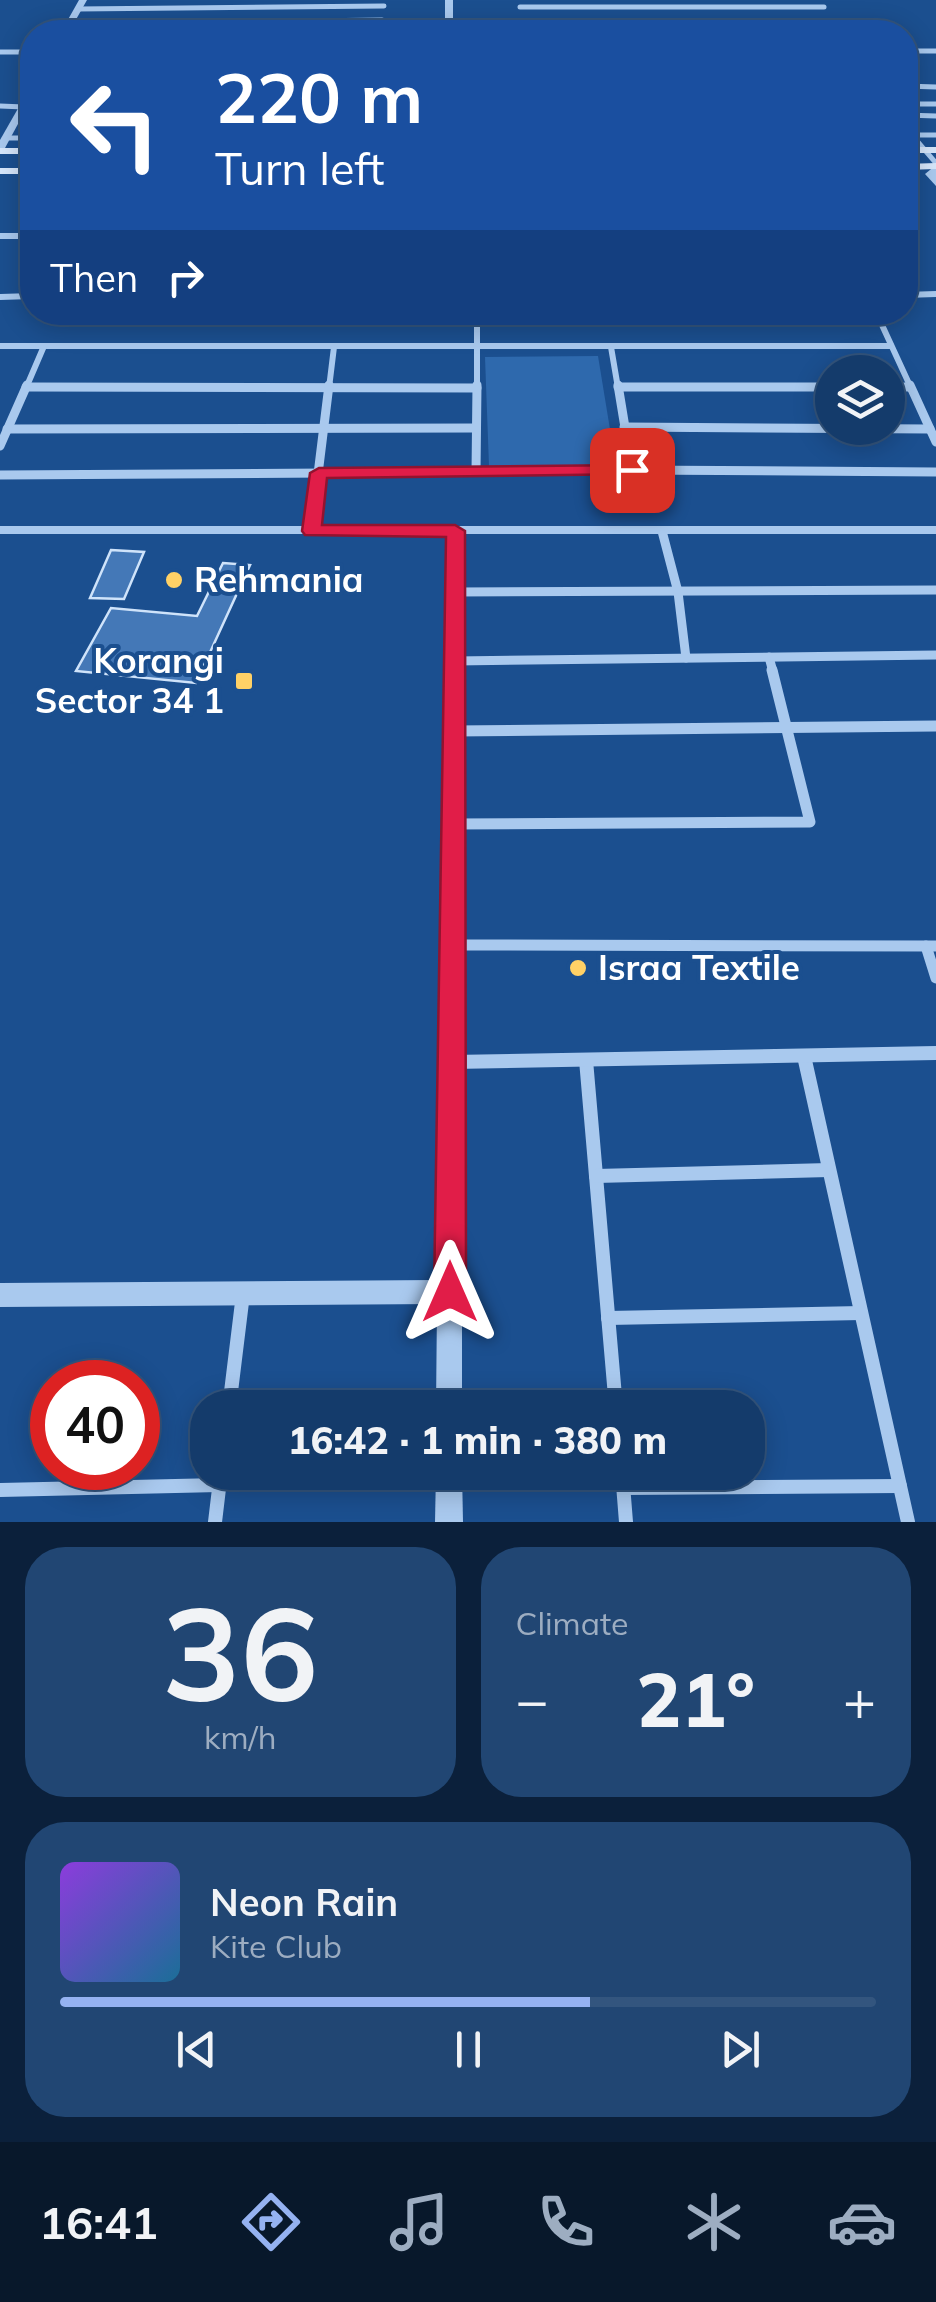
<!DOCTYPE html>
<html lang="en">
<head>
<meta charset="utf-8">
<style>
  :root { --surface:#143b6b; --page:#214673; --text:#f1f3f6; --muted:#9dadc1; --line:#33557e; --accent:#95b2f1 }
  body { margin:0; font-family:Mulish,sans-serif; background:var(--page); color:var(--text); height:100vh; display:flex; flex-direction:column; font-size:38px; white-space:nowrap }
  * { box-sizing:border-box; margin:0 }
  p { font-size:32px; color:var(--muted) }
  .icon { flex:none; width:55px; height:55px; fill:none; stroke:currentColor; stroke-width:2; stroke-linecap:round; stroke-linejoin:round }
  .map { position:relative; height:1522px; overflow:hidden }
  .drawer { display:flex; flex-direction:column; gap:25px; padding:25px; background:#0b203b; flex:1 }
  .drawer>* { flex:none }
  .top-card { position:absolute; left:20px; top:20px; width:898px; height:305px; border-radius:40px; box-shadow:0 5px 25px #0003,0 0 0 2px var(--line); background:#1a4fa0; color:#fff; overflow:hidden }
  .buttons { position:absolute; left:815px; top:355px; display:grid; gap:20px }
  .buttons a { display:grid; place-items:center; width:90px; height:90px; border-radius:50%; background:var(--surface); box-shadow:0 5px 25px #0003,0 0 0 2px var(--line); font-size:50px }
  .speed { position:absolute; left:30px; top:1360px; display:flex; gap:20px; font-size:50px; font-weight:700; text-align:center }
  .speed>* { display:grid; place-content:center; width:130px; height:130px; border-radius:50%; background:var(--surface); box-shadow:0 5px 25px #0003,0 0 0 2px var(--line); line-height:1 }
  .speed .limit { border:15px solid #d22; background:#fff; color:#111 }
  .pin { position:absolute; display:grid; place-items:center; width:85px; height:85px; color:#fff; margin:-42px; border-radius:20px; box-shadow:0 5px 15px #0006 }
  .me { position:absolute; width:110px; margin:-55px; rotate:0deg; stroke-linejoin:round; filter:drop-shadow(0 0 8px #0008) }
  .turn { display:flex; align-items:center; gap:35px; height:210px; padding:0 30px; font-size:45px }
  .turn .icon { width:130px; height:130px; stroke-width:2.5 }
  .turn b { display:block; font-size:70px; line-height:85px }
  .then { display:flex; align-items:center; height:95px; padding:0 30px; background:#0003; gap:20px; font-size:38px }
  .big { font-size:75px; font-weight:800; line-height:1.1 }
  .drawer .tile { flex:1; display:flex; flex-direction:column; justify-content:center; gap:15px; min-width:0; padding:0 35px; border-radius:40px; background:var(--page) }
  .drawer .dial { align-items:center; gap:0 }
  .dial b { font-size:130px; line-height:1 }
  .song { display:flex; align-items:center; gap:30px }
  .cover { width:120px; height:120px; border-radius:15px; background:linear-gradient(135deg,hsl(270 70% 55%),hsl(200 70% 35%)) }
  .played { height:10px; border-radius:5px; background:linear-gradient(90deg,var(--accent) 65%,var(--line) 65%) }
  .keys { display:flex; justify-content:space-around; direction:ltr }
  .heat { display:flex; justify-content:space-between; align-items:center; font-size:55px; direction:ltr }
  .drawer .tiles { flex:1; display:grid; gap:25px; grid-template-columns:1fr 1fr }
  .tile:last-child { grid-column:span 2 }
  .trip { position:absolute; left:190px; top:1390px; width:575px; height:100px; border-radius:40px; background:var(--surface); box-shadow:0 5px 25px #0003,0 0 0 2px var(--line); font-weight:800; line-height:100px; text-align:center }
  .tab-bar { display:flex; height:160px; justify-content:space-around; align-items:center; background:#08182b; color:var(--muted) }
  .tab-bar .icon { width:70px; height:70px }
  .tab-bar .on { color:var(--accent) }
  .tab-bar b { font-size:45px; color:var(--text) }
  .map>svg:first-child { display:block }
</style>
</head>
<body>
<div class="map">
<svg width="936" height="1522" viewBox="0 0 936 1522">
  <rect width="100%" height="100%" fill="#1b4f8f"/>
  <polygon fill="#2e69ad" points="598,356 616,466 489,466 485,357"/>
  <g fill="#4478b7" stroke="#cfe3fa" stroke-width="2.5">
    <polygon points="111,550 144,552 124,599 90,598"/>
    <polygon points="223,563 250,565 196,683 76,671 111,608 197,616"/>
  </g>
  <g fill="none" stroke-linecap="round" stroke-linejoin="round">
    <g stroke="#a9c9ee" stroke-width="5">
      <polyline points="520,7 824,7"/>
      <polyline points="78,9 384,6"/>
      <polyline points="522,23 833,21"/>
      <polyline points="70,24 382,20"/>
      <polyline points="522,32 675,30"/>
      <polyline points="905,51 936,51"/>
      <polyline points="0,52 32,52"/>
      <polyline points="905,86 936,87"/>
      <polyline points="905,104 936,104"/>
      <polyline points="0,106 24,107"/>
      <polyline points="905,115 936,116"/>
      <polyline points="905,127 936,163"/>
      <polyline points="907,135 936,135"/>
      <polyline points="6,138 32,138"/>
    </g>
    <g stroke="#a9c9ee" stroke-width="6">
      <polyline points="0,236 32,236"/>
      <polyline points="876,312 911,388"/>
      <polyline points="0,346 891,346"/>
      <polyline points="611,347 618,388"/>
      <polyline points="26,387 419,388"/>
      <polyline points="618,387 832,387"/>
      <polyline points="888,387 910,387"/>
      <polyline points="26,388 44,346"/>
      <polyline points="329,388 334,347"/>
      <polyline points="477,388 477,312"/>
    </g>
    <g stroke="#a9c9ee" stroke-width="9">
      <polyline points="477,385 476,472 632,470 618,385"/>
      <polyline points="910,385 936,442"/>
      <polyline points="26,387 477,388"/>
      <polyline points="618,387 832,387"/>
      <polyline points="888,387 910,387"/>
      <polyline points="624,427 930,429"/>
      <polyline points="7,429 476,428"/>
      <polyline points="0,446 27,385"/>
      <polyline points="632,470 936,472"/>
      <polyline points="0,475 476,472"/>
      <polyline points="311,531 329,385"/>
      <polyline points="662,531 678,592 686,658"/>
      <polyline points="455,592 936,590"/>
      <polyline points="769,657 773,672"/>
      <polyline points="455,661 936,655"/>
    </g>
    <g stroke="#a9c9ee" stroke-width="11">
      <polyline points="454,731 936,726"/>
      <polyline points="453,824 810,822 772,670"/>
      <polyline points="452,945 936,946"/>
      <polyline points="926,946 936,978"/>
    </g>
    <g stroke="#a9c9ee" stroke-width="14">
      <polyline points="804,1056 908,1522"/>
      <polyline points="586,1060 616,1408"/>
      <polyline points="452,1062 936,1053"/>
      <polyline points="596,1176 829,1170"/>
      <polyline points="608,1318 861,1313"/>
      <polyline points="229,1408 243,1294"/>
      <polyline points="622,1472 626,1522"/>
      <polyline points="623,1488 900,1486"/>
      <polyline points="0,1490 219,1485"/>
      <polyline points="215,1522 221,1472"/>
    </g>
    <g fill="#a9c9ee" fill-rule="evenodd">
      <polygon points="79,0 87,0 69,32 61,32"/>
      <rect x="445" y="0" width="8" height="32"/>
      <polygon points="32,88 32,98 5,148 0,151 0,140 28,91"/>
      <polygon points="936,165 936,186 925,174"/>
      <polygon points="936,291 936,297 905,298 905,292"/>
      <polygon points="32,293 32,299 0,300 0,294"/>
      <polygon points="0,526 936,526 936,534 462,534 462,1408 436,1408 437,1304 0,1307 0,1283 438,1280 448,534 0,534"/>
      <polygon points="436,1472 462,1472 463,1522 435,1522"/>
    </g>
    <g fill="#d6e6fa" fill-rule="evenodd">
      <rect x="905" y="147" width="31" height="6"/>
      <rect x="0" y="148" width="32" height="6"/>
      <polygon points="936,163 936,169 905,170 905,164"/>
      <rect x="0" y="168" width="32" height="6"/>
    </g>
  </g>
  <polygon fill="#e11d48" stroke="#92132f" stroke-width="2.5" points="632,465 639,466 639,474 327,478 322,525 455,525 465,531 466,1292 461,1302 450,1307 439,1302 434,1292 446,537 305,535 302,531 310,473 319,468"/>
  <g fill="#ffd166" stroke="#1b4f8f" stroke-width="4">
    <circle cx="174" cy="580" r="10"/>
    <rect x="234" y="671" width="20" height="20" rx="5"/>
    <circle cx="578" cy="968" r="10"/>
  </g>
  <g text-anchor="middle" stroke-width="8" stroke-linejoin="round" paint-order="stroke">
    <g font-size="35" font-weight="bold" fill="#fff" stroke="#1b4f8f" text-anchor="start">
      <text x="194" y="592">Rehmania</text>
      <text x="224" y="673" text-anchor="end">Korangi<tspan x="224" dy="40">Sector 34 1</tspan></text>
      <text x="598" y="980">Israa Textile</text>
    </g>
  </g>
</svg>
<div class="buttons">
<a><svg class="icon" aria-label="layers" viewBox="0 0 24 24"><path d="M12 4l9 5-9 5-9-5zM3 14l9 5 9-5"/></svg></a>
</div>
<div class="speed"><div class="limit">40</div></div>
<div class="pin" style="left:632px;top:470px;background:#d93025"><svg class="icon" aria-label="arrive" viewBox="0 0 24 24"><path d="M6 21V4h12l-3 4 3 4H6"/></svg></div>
<svg class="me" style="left:450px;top:1292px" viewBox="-20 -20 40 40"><path d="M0-17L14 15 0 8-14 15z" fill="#e11d48" stroke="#fff" stroke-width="4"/></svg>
<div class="trip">16:42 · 1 min · 380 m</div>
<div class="top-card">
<div class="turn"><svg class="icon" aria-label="left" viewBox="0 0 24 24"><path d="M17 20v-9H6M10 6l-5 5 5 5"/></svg><div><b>220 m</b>Turn left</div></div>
<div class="then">Then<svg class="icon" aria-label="right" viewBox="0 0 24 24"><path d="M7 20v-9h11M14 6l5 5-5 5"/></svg></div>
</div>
</div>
<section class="drawer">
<div class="tiles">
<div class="tile dial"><b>36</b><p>km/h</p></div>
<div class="tile"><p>Climate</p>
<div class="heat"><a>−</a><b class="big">21°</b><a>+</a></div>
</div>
<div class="tile">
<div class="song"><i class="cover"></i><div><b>Neon Rain</b><p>Kite Club</p></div></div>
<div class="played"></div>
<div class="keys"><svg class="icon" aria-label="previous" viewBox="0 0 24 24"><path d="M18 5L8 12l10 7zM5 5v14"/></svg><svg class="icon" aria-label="pause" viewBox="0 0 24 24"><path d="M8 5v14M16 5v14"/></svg><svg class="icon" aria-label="next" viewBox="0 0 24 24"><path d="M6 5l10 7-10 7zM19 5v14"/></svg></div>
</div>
</div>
</section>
<nav class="tab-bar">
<b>16:41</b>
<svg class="icon on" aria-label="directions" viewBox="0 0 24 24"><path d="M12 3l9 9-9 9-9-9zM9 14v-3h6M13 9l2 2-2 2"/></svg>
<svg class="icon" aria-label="music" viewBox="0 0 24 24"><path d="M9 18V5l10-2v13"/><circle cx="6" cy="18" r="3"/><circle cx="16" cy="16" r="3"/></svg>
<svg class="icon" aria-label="phone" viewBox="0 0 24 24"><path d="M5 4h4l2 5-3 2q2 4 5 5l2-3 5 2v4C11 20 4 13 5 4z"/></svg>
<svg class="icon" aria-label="climate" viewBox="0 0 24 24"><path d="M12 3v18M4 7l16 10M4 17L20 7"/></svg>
<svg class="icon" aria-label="car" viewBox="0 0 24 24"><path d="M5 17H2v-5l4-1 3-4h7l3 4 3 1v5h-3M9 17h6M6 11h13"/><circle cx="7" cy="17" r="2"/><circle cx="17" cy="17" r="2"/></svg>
</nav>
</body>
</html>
